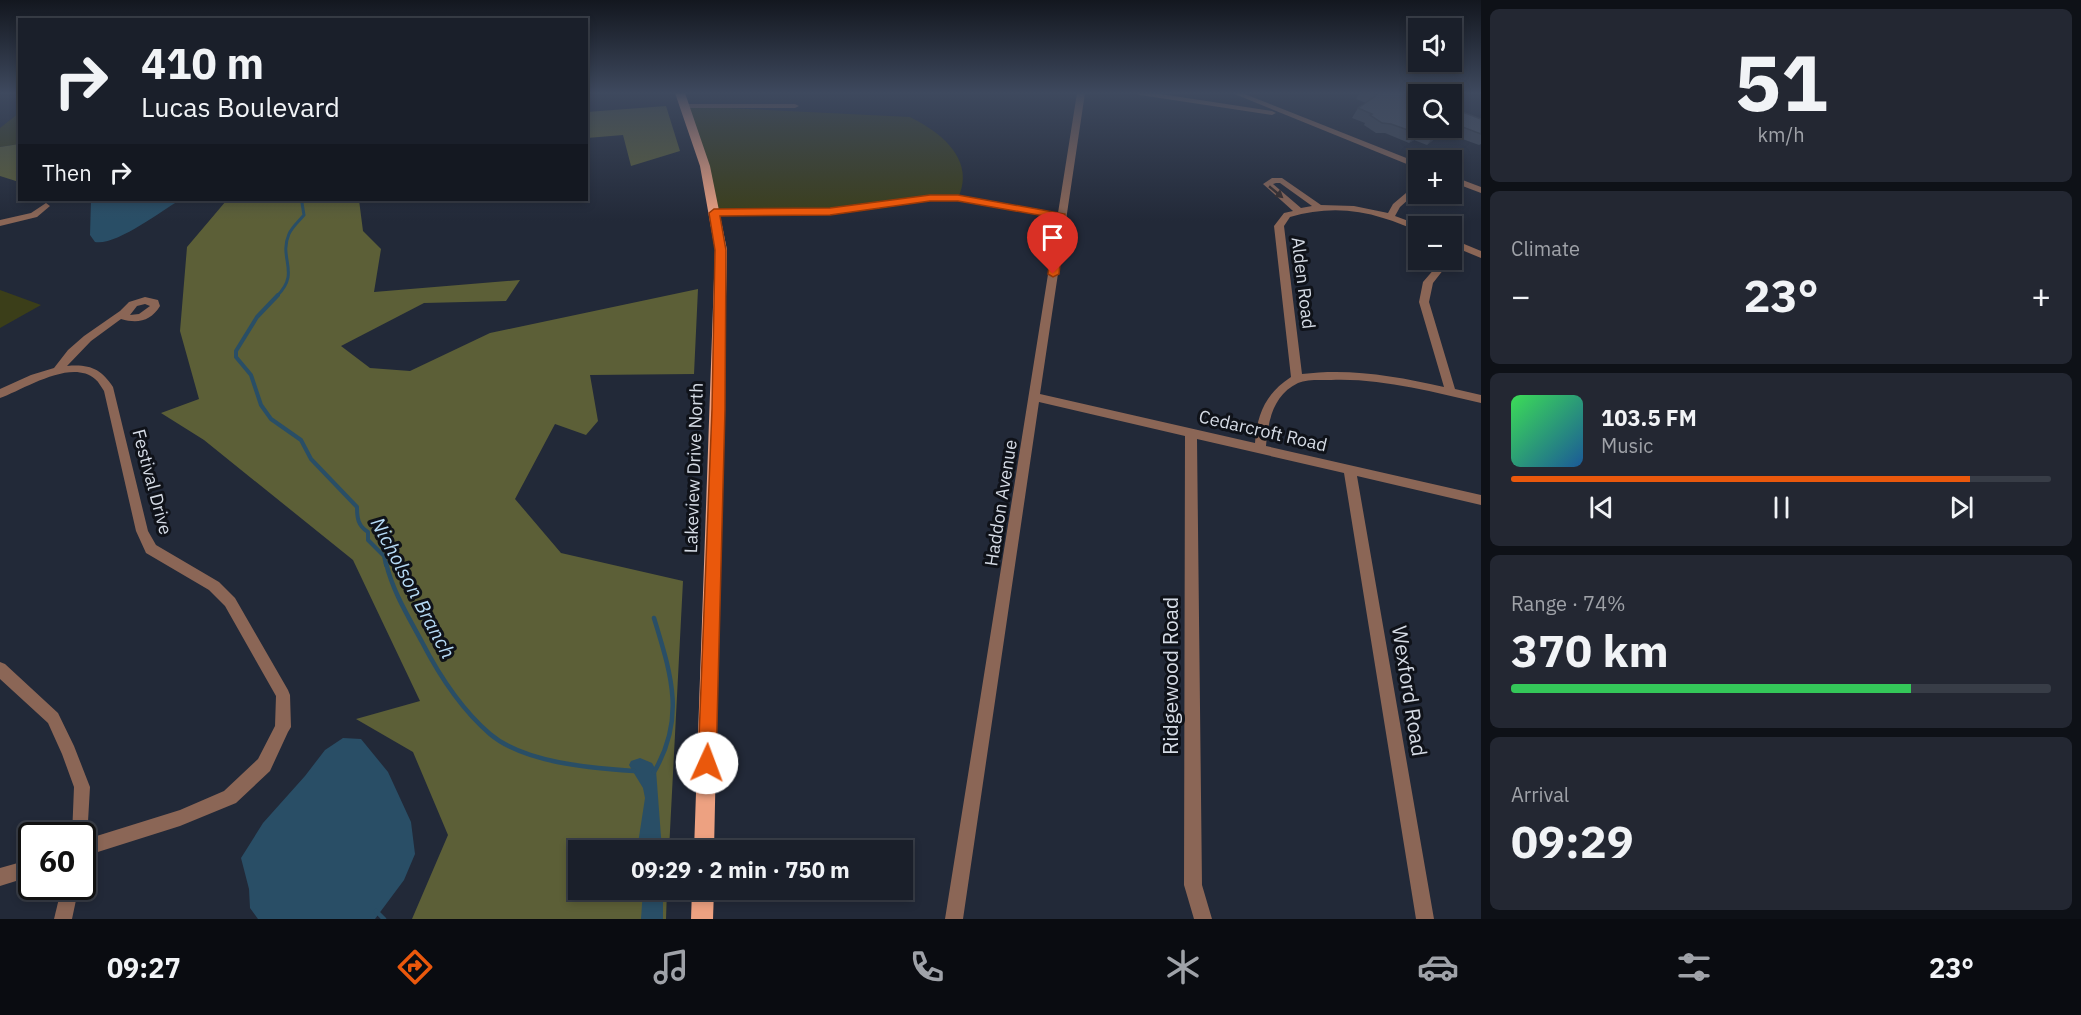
<!DOCTYPE html>
<html lang="en">
<head>
<meta charset="utf-8">
<style>
  :root { --surface:#1a1f2a; --page:#232732; --text:#f1f3f6; --muted:#9fa2a8; --line:#383d47; --accent:#ea580c }
  body { margin:0; font-family:"IBM Plex Sans",sans-serif; background:var(--page); color:var(--text); height:100vh; display:flex; flex-direction:column; font-size:22px; white-space:nowrap }
  * { box-sizing:border-box; margin:0 }
  p { font-size:20px; color:var(--muted) }
  .icon { flex:none; width:33px; height:33px; fill:none; stroke:currentColor; stroke-width:2; stroke-linecap:round; stroke-linejoin:round }
  .map { position:relative; flex:1; overflow:hidden }
  .drawer { display:flex; flex-direction:column; gap:9px; padding:9px; background:#0e1117; width:600px }
  .drawer>* { flex:none }
  .top-card { position:absolute; left:18px; top:18px; width:570px; height:183px; border-radius:0px; box-shadow:0 3px 9px #0003,0 0 0 2px var(--line); background:#1a1f2a; color:var(--text); overflow:hidden }
  .tools { position:absolute; left:1408px; top:18px; display:grid; gap:12px }
  .tools a { display:grid; place-items:center; width:54px; height:54px; border-radius:0px; background:var(--surface); box-shadow:0 3px 9px #0003,0 0 0 2px var(--line); font-size:30px }
  .speed { position:absolute; left:18px; top:822px; display:flex; gap:12px; font-size:30px; font-weight:700; text-align:center }
  .speed>* { display:grid; place-content:center; width:78px; height:78px; border-radius:50%; background:var(--surface); box-shadow:0 3px 9px #0003,0 0 0 2px var(--line); line-height:1 }
  .speed .limit { border:3px solid #111; border-radius:9px; background:#fff; color:#111 }
  .pin { position:absolute; display:grid; place-items:center; width:51px; height:51px; color:#fff; margin:-62px -26px; border-radius:50% 50% 50% 0; rotate:-45deg; box-shadow:0 0 6px #0007 }
  .pin .icon { rotate:45deg }
  .me { position:absolute; width:66px; margin:-33px; rotate:2deg; stroke-linejoin:round; filter:drop-shadow(0 0 4px #0008) }
  .turn { display:flex; align-items:center; gap:21px; height:126px; padding:0 24px; font-size:27px }
  .turn .icon { width:78px; height:78px; stroke-width:2.5 }
  .turn b { display:block; font-size:42px; line-height:51px }
  .then { display:flex; align-items:center; height:57px; padding:0 24px; background:#0003; gap:12px; font-size:22px }
  .big { font-size:45px; font-weight:700; line-height:1.1 }
  .drawer .card { flex:1; display:flex; flex-direction:column; justify-content:center; gap:9px; min-width:0; padding:0 21px; border-radius:9px; background:var(--page) }
  .drawer .dial { align-items:center; gap:0 }
  .dial b { font-size:78px; line-height:1 }
  .song { display:flex; align-items:center; gap:18px }
  .cover { width:72px; height:72px; border-radius:9px; background:linear-gradient(135deg,hsl(130 70% 55%),hsl(210 70% 35%)) }
  .played { height:6px; border-radius:3px; background:linear-gradient(90deg,var(--accent) 85%,var(--line) 85%) }
  .keys { display:flex; justify-content:space-around; direction:ltr }
  .heat { display:flex; justify-content:space-between; align-items:center; font-size:33px; direction:ltr }
  .charge { height:9px; border-radius:4px; background:linear-gradient(90deg,#34c759 74%,var(--line) 0) }
  .trip { position:absolute; left:568px; top:840px; width:345px; height:60px; border-radius:0px; background:var(--surface); box-shadow:0 3px 9px #0003,0 0 0 2px var(--line); font-weight:700; line-height:60px; text-align:center }
  .menu { display:flex; height:96px; justify-content:space-around; align-items:center; background:#0a0c11; color:var(--muted) }
  .menu .icon { width:42px; height:42px }
  .menu .active { color:var(--accent) }
  .menu b { font-size:27px; color:var(--text) }
  main { display:flex; flex:1; min-height:0 }
  .map>svg:first-child { display:block }
</style>
</head>
<body>
<main>
<div class="map">
<svg width="1481" height="919" viewBox="0 0 1481 919">
  <rect width="100%" height="100%" fill="#222938"/>
  <g fill="#3b3e19">
    <path d="M 685,106 L 910,117 C 940,132 976,159 958,198 L 859,209 L 714,213 Z"/>
    <polygon points="19,113 19,144 0,147 0,128"/>
    <polygon points="0,290 41,305 0,328"/>
  </g>
  <g fill="#5c5f37">
    <polygon points="666,106 680,151 631,166 623,135 587,138 587,112"/>
    <polygon points="19,144 19,182 0,176 0,147"/>
    <polygon points="221,200 359,200 363,231 381,249 374,292 520,280 506,301 424,303 341,346 370,368 410,371 490,333 698,289 694,374 590,375 598,421 586,435 555,424 515,499 561,553 683,581 669,850 579,850 579,890 667,890 666,919 412,919 448,835 413,752 356,719 420,701 353,560 204,440 161,413 199,399 180,331 187,247 226,201"/>
  </g>
  <g fill="#294e66">
    <path d="M 91,200 L 180,200 C 161,211 116,246 95,242 L 90,235 Z"/>
    <polygon points="343,738 361,739 388,772 411,822 415,854 404,880 375,919 258,919 250,908 249,889 241,858 263,823 305,776 325,750"/>
    <polygon points="640,758 652,763 656,770 662,850 637,850 645,798 643,788 629,765 631,761"/>
    <polygon points="643,890 663,890 663,919 641,919"/>
  </g>
  <g fill="none" stroke-linecap="round" stroke-linejoin="round">
    <path stroke="#294e66" stroke-width="3" d="M 277,296 C 301,272 278,259 289,234 C 292,227 299,221 304,215 L 302,203 L 305,200"/>
    <path stroke="#294e66" stroke-width="4" d="M 278,295 L 257,317 L 236,351 L 236,357 L 251,375 L 261,405 L 271,419 L 301,440 L 311,459 L 357,507 C 357,518 358,526 368,532 L 368,540 L 384,556 L 386,565"/>
    <g stroke="#294e66" stroke-width="4.5">
      <path d="M 386,563 C 393,592 408,616 422,642 C 439,675 461,709 490,734 C 524,763 591,768 634,771"/>
      <path d="M 654,618 C 671,674 686,718 654,772"/>
      <polyline points="376,911 384,919"/>
    </g>
    <g fill="#8b6656" fill-rule="evenodd">
      <path d="M 1077,93 L 1085,93 L 1040,394 L 1255,443 C 1257,414 1266,393 1291,377 L 1274,226 L 1284,213 L 1293,211 L 1263,184 L 1272,178 L 1282,178 L 1321,205 L 1354,206 L 1388,213 L 1393,204 L 1419,182 L 1419,190 L 1400,207 L 1395,216 L 1422,226 L 1419,226 L 1419,231 C 1407,227 1395,221 1383,218 C 1352,208 1321,208 1290,217 L 1284,226 L 1302,374 C 1350,368 1396,376 1444,387 L 1419,302 L 1423,282 L 1442,260 L 1451,260 L 1433,283 L 1429,302 L 1455,389 L 1481,395 L 1481,403 C 1432,392 1382,378 1331,380 C 1321,380 1307,379 1298,383 C 1273,395 1268,421 1266,446 L 1481,495 L 1481,505 L 1357,476 L 1434,919 L 1416,919 L 1344,473 L 1197,439 L 1202,885 L 1212,919 L 1194,919 L 1184,885 L 1185,436 L 1039,402 L 963,919 L 945,919 L 1057,218 L 958,201 L 930,201 L 830,214 L 714,216 L 709,213 L 714,210 L 830,208 L 930,195 L 958,195 L 1058,213 ZM 1276,183 L 1280,183 L 1312,206 L 1301,208 L 1273,184 Z"/>
      <polygon points="1136,93 1154,93 1272,111 1276,113 1272,115 1140,95"/>
      <polygon points="1232,93 1242,93 1419,163 1419,169"/>
      <polygon points="682,104 795,104 799,106 795,108 685,108 681,106"/>
      <polygon points="1452,176 1481,187 1481,193 1452,182"/>
      <polygon points="46,203 50,206 37,217 0,226 0,220 31,213"/>
      <polygon points="1452,239 1481,251 1481,258 1452,246"/>
      <path d="M 145,297 L 158,300 L 160,306 C 151,321 138,324 121,319 L 91,341 L 67,366 C 90,364 101,369 113,387 L 148,531 L 156,545 L 219,582 L 235,598 L 288,690 L 290,695 L 291,727 L 288,732 L 270,771 L 236,803 L 180,826 L 82,857 L 82,836 L 72,836 L 74,787 L 62,754 L 48,723 L 0,679 L 0,662 L 5,664 L 58,713 L 74,746 L 90,787 L 87,839 L 180,810 L 224,791 L 258,759 L 275,726 L 276,696 L 225,606 L 209,590 L 146,553 L 136,531 L 104,391 C 101,387 99,382 95,379 C 71,358 23,390 0,398 L 0,389 L 31,375 L 54,368 L 68,350 L 84,336 L 120,311 L 129,302 ZM 145,304 L 150,306 L 139,314 L 130,315 L 137,306 Z"/>
      <polygon points="32,859 32,876 0,886 0,868"/>
      <polygon points="62,886 79,886 72,919 54,919"/>
    </g>
    <g fill="#eda181" fill-rule="evenodd">
      <polygon points="675,93 685,93 710,166 727,250 714,850 694,850 715,250 700,166"/>
      <polygon points="692,890 714,890 713,919 691,919"/>
    </g>
  </g>
  <polygon fill="#414957" points="1360,93 1423,93 1419,128 1452,128 1452,108 1481,119 1481,144 1479,145 1443,132 1427,145 1414,140 1409,143 1385,133 1376,133 1364,125 1365,123 1352,118 1358,108 1366,103 1356,99"/>
  <g fill="#353c47">
    <polygon points="1444,128 1447,128 1443,132 1427,145 1434,135"/>
    <polygon points="1421,130 1414,140 1409,143 1416,133"/>
  </g>
  <g fill="#4c5565" stroke="#353c47" stroke-width="1.5">
    <polygon points="1371,93 1423,93 1427,94 1419,94 1419,128 1444,128 1434,135 1421,130 1416,133 1391,124 1382,123 1370,115 1372,114 1358,108 1377,95"/>
    <polygon points="1452,108 1481,119 1481,134 1452,123"/>
  </g>
  <defs><path id="oneway-solid" d="M-6-.8H1V-3.2L6.5 0L1 3.2V.8H-6Z" transform="scale(1.5)"/></defs>
  <use fill="#342b2b" href="#oneway-solid" transform="translate(1276 192) rotate(40)"/>
  <linearGradient id="sky" x2="0" y2="1"><stop stop-color="#13171f"/><stop offset="0.42" stop-color="#3e495e"/><stop offset="1" stop-color="#3e495e" stop-opacity="0"/></linearGradient>
  <rect width="1481" height="221" fill="url(#sky)"/>
  <polygon fill="#ea580c" stroke="#983908" stroke-width="1.5" points="930,195 958,195 1065,214 1059,274 1053,277 1048,274 1056,218 958,201 930,201 830,215 720,216 726,250 725,409 716,763 713,770 707,772 701,770 698,763 712,409 715,250 709,213 714,209 830,208"/>
  <g text-anchor="middle" stroke-width="6" stroke-linejoin="round" paint-order="stroke">
    <g font-size="18" fill="#d5dbe5" stroke="#0f1219">
      <text transform="translate(1303 283) rotate(83)" y="6">Alden Road</text>
      <text transform="translate(1263 431) rotate(13)" y="6">Cedarcroft Road</text>
      <text transform="translate(694 468) rotate(-88)" y="6">Lakeview Drive North</text>
      <text transform="translate(152 482) rotate(75)" y="6">Festival Drive</text>
      <text transform="translate(1001 503) rotate(-81)" y="6">Haddon Avenue</text>
    </g>
    <g font-size="20" font-style="italic" fill="#b6dbf6" stroke="#0f1219">
      <text transform="translate(413 588) rotate(62)" y="7">Nicholson Branch</text>
    </g>
    <g font-size="21" fill="#d5dbe5" stroke="#0f1219">
      <text transform="translate(1171 676) rotate(-90)" y="7">Ridgewood Road</text>
      <text transform="translate(1409 691) rotate(81)" y="7">Wexford Road</text>
    </g>
  </g>
</svg>
<div class="tools">
<a><svg class="icon" aria-label="sound" viewBox="0 0 24 24"><path d="M4 9h4l5-4v14l-5-4H4zM17 9q2 3 0 6"/></svg></a>
<a><svg class="icon" aria-label="search" viewBox="0 0 24 24"><circle cx="10" cy="10" r="6"/><path d="M15 15l6 6"/></svg></a>
<a>+</a>
<a>−</a>
</div>
<div class="speed"><div class="limit">60</div></div>
<div class="pin" style="left:1053px;top:274px;background:#d93025"><svg class="icon" aria-label="arrive" viewBox="0 0 24 24"><path d="M6 21V4h12l-3 4 3 4H6"/></svg></div>
<svg class="me" style="left:707px;top:763px" viewBox="-20 -20 40 40"><circle r="19" fill="#fff"/><path d="M0-13L10 11 0 6-10 11z" fill="#ea580c"/></svg>
<div class="trip">09:29 · 2 min · 750 m</div>
<div class="top-card">
<div class="turn"><svg class="icon" aria-label="right" viewBox="0 0 24 24"><path d="M7 20v-9h11M14 6l5 5-5 5"/></svg><div><b>410 m</b>Lucas Boulevard</div></div>
<div class="then">Then<svg class="icon" aria-label="right" viewBox="0 0 24 24"><path d="M7 20v-9h11M14 6l5 5-5 5"/></svg></div>
</div>
</div>
<section class="drawer">
<div class="card dial"><b>51</b><p>km/h</p></div>
<div class="card"><p>Climate</p>
<div class="heat"><a>−</a><b class="big">23°</b><a>+</a></div>
</div>
<div class="card">
<div class="song"><i class="cover"></i><div><b>103.5 FM</b><p>Music</p></div></div>
<div class="played"></div>
<div class="keys"><svg class="icon" aria-label="previous" viewBox="0 0 24 24"><path d="M18 5L8 12l10 7zM5 5v14"/></svg><svg class="icon" aria-label="pause" viewBox="0 0 24 24"><path d="M8 5v14M16 5v14"/></svg><svg class="icon" aria-label="next" viewBox="0 0 24 24"><path d="M6 5l10 7-10 7zM19 5v14"/></svg></div>
</div>
<div class="card"><p>Range · 74%</p><b class="big">370 km</b><div class="charge"></div></div>
<div class="card"><p>Arrival</p><b class="big">09:29</b></div>
</section>
</main>
<nav class="menu">
<b>09:27</b>
<svg class="icon active" aria-label="directions" viewBox="0 0 24 24"><path d="M12 3l9 9-9 9-9-9zM9 14v-3h6M13 9l2 2-2 2"/></svg>
<svg class="icon" aria-label="music" viewBox="0 0 24 24"><path d="M9 18V5l10-2v13"/><circle cx="6" cy="18" r="3"/><circle cx="16" cy="16" r="3"/></svg>
<svg class="icon" aria-label="phone" viewBox="0 0 24 24"><path d="M5 4h4l2 5-3 2q2 4 5 5l2-3 5 2v4C11 20 4 13 5 4z"/></svg>
<svg class="icon" aria-label="climate" viewBox="0 0 24 24"><path d="M12 3v18M4 7l16 10M4 17L20 7"/></svg>
<svg class="icon" aria-label="car" viewBox="0 0 24 24"><path d="M5 17H2v-5l4-1 3-4h7l3 4 3 1v5h-3M9 17h6M6 11h13"/><circle cx="7" cy="17" r="2"/><circle cx="17" cy="17" r="2"/></svg>
<svg class="icon" aria-label="filters" viewBox="0 0 24 24"><path d="M4 7h16M4 17h16"/><circle cx="9" cy="7" r="2"/><circle cx="15" cy="17" r="2"/></svg>
<b>23°</b>
</nav>
</body>
</html>
